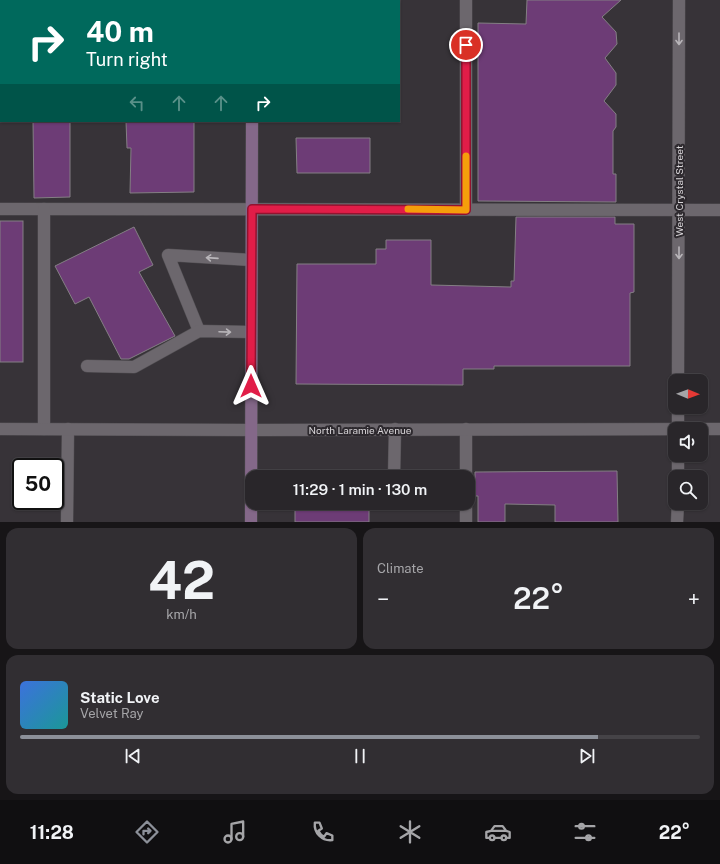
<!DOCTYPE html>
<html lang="en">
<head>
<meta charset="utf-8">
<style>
  :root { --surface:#29262a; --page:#312e32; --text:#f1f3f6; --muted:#a5a5a8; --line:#454347; --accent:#8c9099 }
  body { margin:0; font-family:"Public Sans",sans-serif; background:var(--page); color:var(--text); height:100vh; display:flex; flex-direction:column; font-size:15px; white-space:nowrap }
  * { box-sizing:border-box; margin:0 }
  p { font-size:13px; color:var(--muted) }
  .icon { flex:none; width:22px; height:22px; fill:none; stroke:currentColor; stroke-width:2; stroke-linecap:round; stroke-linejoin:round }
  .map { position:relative; height:522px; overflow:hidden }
  .details { display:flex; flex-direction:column; gap:6px; padding:6px; background:#171517; flex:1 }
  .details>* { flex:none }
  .guide { position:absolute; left:0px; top:0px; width:400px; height:122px; box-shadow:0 1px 3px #0004,0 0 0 1px var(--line); background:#00695c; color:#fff; overflow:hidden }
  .needle { width:26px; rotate:91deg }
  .controls { position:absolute; left:668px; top:374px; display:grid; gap:8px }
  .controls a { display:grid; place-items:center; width:40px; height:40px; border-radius:8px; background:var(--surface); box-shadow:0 1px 3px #0004,0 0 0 1px var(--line); font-size:20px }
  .speed { position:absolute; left:12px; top:458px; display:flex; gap:8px; font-size:20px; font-weight:700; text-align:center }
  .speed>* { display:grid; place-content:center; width:52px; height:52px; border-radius:50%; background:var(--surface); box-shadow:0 1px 3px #0004,0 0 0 1px var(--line); line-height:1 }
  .speed .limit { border:2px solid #111; border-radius:6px; background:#fff; color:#111 }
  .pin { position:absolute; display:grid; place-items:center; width:34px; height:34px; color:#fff; margin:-17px; border:2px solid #fff; border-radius:50%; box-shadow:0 1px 4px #0007 }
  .me { position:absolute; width:44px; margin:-22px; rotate:0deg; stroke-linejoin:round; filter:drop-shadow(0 0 3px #0008) }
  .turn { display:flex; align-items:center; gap:14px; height:84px; padding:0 20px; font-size:18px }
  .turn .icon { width:52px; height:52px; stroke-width:2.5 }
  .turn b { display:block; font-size:28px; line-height:34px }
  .lanes { display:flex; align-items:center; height:38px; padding:0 20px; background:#0003; justify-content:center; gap:20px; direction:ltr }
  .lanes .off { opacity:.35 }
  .big { font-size:30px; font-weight:600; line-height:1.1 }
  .details .tile { flex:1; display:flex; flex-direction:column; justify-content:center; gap:6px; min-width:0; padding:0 14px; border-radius:12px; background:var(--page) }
  .details .dial { align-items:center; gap:0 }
  .dial b { font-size:52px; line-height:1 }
  .song { display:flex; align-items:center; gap:12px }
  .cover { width:48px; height:48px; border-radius:6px; background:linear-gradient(135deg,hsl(220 70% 55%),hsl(180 70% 35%)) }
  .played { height:4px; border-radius:2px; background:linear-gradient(90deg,var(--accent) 85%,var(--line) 85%) }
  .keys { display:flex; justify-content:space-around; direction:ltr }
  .heat { display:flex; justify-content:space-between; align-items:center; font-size:22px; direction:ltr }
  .details .tiles { flex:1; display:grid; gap:6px; grid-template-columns:1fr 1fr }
  .tile:last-child { grid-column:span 2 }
  .trip { position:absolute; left:245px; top:470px; width:230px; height:40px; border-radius:12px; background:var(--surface); box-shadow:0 1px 3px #0004,0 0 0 1px var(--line); font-weight:600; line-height:40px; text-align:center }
  .tab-bar { display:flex; height:64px; justify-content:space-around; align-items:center; background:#100f11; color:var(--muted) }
  .tab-bar .icon { width:28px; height:28px }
  .tab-bar .on { color:var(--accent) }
  .tab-bar b { font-size:18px; color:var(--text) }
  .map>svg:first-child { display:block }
</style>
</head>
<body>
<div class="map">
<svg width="720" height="522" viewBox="0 0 720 522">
  <rect width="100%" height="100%" fill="#373338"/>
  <g fill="#6d3c76" stroke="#847f84">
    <polygon points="527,0 621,0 602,17 616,32 617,44 605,58 616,73 616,85 604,101 616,114 616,127 613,131 613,174 616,174 616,202 478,201 478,23 526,24"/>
    <polygon points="33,121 70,121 70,197 34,198"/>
    <polygon points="126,121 194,121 194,192 130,193 131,148 127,148"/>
    <polygon points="296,138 370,138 370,173 297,173"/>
    <polygon points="516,217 615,217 615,224 634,224 634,292 630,293 630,366 494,366 494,369 463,369 463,385 296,384 297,264 376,264 376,249 386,249 386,240 431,240 431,285 511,287 511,281 514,281"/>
    <rect x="0" y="221" width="23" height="141"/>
    <polygon points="134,227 153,265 139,272 175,336 129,359 121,359 89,297 75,304 55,266"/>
    <polygon points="296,470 370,471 370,477 296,477"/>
    <polygon points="617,471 618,522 555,522 555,505 505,504 505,522 478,522 478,496 475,496 475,472"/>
    <rect x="295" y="503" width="74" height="19"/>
  </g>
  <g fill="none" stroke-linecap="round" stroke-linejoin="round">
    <defs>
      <g id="service">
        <polyline points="0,209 720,210"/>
        <polyline points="44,209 44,429"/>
        <polyline points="466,209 466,0"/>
        <polyline points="199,331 168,255 251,260"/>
        <polyline points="87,366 134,367 199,331 251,332"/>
        <polyline points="394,477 395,429"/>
        <polyline points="466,477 466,429"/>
        <polyline points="67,522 68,429"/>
        <polyline points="466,522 466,503"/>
      </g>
      <g id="minor">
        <polyline points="678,381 679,0"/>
        <polyline points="678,429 678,407"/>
        <polyline points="678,477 678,455"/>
        <polyline points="677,522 678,503"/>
      </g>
      <polyline id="tertiary" points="0,429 250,430 720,429"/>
      <g id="secondary">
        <polyline points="253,1 253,0"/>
        <polyline points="251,522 252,121"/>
      </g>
    </defs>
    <use href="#service" stroke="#524f53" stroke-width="13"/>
    <use href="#minor" stroke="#524f53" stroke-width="13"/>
    <use href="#tertiary" stroke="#524f53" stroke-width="13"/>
    <use href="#secondary" stroke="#524f53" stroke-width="13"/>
    <use href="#service" stroke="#6c676d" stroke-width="12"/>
    <use href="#minor" stroke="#6c676d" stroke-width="12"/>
    <use href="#tertiary" stroke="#6c676d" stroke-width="12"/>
    <use href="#secondary" stroke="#846889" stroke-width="12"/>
  </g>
  <defs><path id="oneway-shaft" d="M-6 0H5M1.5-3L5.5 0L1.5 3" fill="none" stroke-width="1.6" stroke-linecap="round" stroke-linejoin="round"/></defs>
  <g stroke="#b8b5b9">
    <use href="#oneway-shaft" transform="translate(679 39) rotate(90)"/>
    <use href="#oneway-shaft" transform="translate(679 253) rotate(90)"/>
    <use href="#oneway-shaft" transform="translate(212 258) rotate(-176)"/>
    <use href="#oneway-shaft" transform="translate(225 332) rotate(2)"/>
  </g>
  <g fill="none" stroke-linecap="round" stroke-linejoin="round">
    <defs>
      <polyline id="route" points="251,386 252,209 466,210 466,45"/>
    </defs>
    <use href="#route" stroke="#92132f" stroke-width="10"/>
    <use href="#route" stroke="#e11d48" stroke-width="7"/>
    <polyline stroke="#f59e0b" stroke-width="7" points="408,209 466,210 466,156"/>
  </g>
  <g text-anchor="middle" stroke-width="4" stroke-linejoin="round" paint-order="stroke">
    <g font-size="10" fill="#d9d6d9" stroke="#2d292e">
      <text transform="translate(679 191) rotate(-90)" y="4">West Crystal Street</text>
      <text x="360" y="434">North Laramie Avenue</text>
    </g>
  </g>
</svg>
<div class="controls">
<a><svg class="needle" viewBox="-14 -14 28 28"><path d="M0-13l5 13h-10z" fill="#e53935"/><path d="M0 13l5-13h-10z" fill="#a5a5a8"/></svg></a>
<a><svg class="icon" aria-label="sound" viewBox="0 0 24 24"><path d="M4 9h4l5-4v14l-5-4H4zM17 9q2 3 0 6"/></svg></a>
<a><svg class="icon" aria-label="search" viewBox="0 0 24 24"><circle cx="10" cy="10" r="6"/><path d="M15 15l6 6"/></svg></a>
</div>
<div class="speed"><div class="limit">50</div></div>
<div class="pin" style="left:466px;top:45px;background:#d93025"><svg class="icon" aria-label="arrive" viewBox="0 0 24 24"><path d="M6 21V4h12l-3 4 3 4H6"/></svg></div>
<svg class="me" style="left:251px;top:386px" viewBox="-20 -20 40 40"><path d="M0-17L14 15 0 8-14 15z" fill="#e11d48" stroke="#fff" stroke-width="4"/></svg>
<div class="trip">11:29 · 1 min · 130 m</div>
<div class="guide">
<div class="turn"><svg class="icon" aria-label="right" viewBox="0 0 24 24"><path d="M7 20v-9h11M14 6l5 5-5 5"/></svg><div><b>40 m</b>Turn right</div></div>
<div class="lanes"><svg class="icon off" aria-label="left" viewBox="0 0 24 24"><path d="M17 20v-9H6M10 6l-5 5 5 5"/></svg><svg class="icon off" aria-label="ahead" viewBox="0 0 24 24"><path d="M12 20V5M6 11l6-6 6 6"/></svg><svg class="icon off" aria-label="ahead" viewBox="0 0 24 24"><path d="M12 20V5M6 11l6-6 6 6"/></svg><svg class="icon" aria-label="right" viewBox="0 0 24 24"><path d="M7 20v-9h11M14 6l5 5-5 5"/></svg></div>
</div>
</div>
<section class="details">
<div class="tiles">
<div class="tile dial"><b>42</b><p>km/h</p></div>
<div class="tile"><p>Climate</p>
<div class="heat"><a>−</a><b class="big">22°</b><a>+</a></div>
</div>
<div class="tile">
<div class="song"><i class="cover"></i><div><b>Static Love</b><p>Velvet Ray</p></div></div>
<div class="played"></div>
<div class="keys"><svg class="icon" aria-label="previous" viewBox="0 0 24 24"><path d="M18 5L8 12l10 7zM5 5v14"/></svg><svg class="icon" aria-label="pause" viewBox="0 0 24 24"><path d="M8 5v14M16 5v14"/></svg><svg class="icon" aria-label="next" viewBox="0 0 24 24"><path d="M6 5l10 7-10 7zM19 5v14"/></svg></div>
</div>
</div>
</section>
<nav class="tab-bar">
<b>11:28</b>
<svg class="icon on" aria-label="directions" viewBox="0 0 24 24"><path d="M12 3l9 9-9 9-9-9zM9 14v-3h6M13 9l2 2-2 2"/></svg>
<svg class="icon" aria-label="music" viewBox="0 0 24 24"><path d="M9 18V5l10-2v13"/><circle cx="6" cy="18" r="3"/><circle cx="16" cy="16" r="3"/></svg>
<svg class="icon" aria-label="phone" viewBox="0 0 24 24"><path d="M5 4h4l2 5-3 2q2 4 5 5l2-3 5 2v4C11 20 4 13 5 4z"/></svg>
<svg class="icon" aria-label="climate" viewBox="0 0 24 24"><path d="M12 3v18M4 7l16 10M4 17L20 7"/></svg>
<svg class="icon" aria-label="car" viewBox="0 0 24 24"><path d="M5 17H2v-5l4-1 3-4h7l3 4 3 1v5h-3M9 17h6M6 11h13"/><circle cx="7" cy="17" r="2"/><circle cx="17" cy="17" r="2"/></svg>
<svg class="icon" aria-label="filters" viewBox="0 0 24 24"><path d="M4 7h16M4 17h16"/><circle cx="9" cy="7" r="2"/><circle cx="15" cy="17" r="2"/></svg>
<b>22°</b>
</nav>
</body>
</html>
